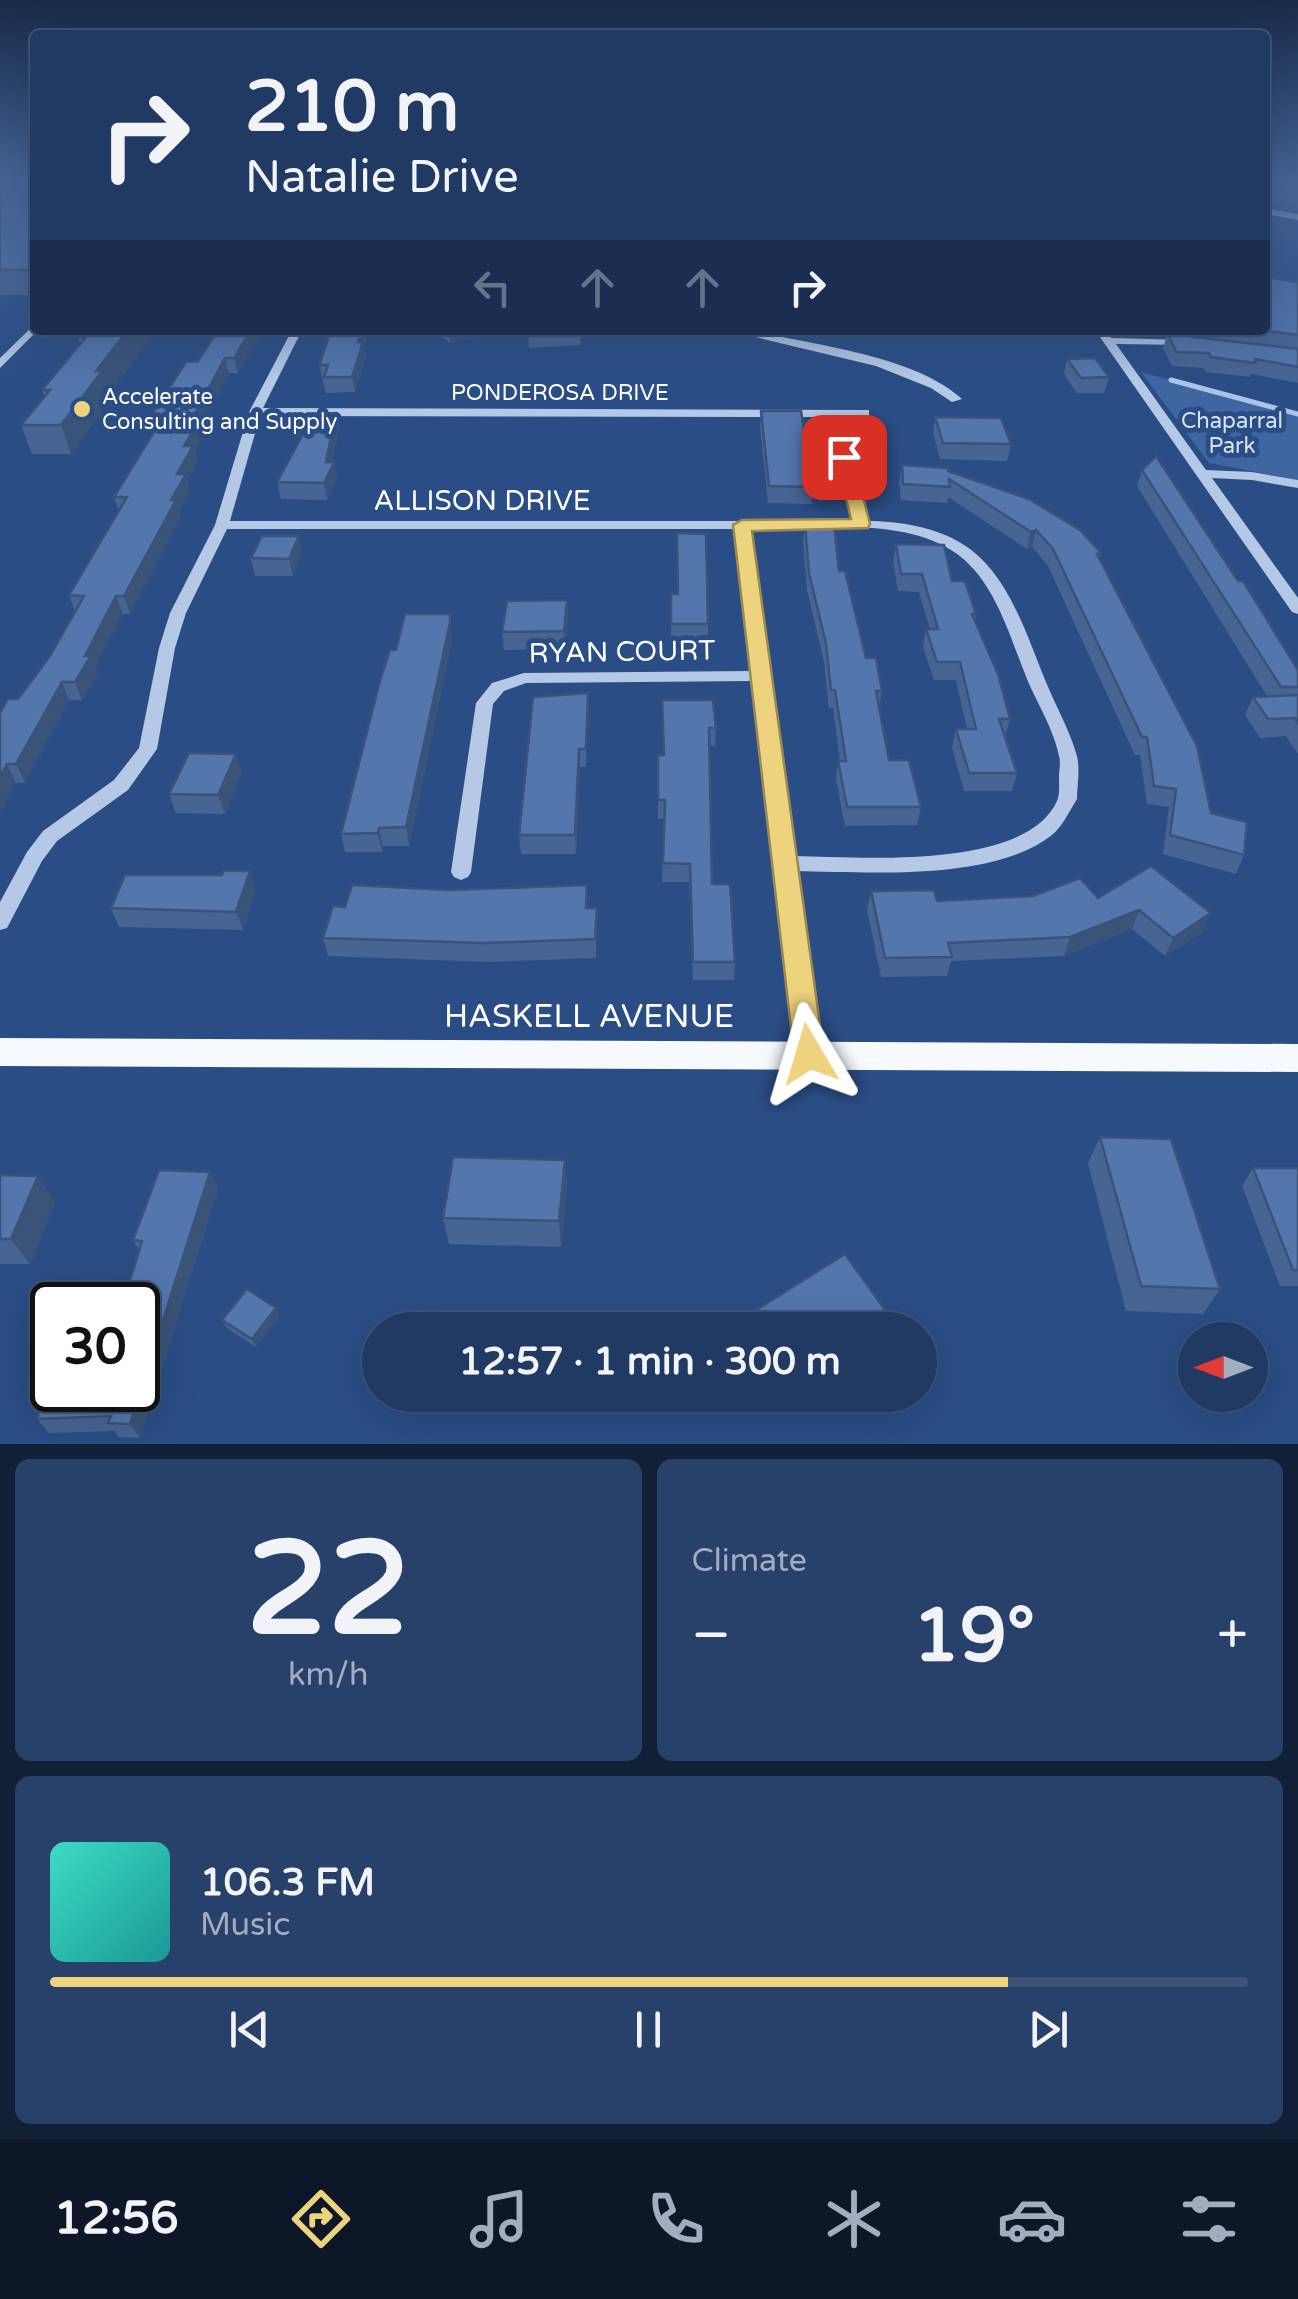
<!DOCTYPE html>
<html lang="en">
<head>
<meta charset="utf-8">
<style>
  :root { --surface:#203a64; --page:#28416a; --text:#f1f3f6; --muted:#a2adbf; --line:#3d5478; --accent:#edd37d }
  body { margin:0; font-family:"Varela Round",sans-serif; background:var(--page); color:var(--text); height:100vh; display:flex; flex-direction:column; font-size:38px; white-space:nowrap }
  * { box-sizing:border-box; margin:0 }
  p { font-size:32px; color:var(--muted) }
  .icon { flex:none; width:55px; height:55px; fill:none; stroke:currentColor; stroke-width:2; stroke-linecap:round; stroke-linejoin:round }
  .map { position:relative; height:1444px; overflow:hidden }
  .side { display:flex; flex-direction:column; gap:15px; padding:15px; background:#122037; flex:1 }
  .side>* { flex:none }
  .top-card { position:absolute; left:30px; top:30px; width:1240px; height:305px; border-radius:10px; box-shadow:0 10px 40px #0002,0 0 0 2px var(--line); background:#203a64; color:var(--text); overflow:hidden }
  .needle { width:65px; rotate:270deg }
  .tools { position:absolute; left:1178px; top:1322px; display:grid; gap:20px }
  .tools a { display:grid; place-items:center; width:90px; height:90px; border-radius:50%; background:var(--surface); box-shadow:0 10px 40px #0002,0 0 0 2px var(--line); font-size:50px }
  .speed { position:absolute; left:30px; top:1282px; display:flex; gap:20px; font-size:50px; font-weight:700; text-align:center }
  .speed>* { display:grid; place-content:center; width:130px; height:130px; border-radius:50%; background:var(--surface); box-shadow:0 10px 40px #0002,0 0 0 2px var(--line); line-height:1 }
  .speed .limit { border:5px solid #111; border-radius:15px; background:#fff; color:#111 }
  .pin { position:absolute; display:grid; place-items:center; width:85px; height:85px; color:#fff; margin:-42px; border-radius:20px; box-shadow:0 5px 15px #0006 }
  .me { position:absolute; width:110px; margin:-55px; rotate:353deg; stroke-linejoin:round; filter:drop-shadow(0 0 8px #0008) }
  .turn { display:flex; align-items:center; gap:35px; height:210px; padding:0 50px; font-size:45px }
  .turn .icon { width:130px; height:130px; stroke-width:2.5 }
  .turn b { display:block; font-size:70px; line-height:85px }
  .lanes { display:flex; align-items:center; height:95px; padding:0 50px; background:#0003; justify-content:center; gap:50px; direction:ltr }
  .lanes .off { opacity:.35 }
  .big { font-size:75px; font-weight:800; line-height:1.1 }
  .side .card { flex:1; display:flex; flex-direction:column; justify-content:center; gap:15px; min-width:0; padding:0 35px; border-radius:15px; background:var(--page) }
  .side .dial { align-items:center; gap:0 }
  .dial b { font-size:130px; line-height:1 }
  .song { display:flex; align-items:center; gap:30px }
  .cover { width:120px; height:120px; border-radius:15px; background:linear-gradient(135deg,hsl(170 70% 55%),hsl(180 70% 35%)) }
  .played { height:10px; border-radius:5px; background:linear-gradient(90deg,var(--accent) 80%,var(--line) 80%) }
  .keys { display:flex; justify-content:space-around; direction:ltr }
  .heat { display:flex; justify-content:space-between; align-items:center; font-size:55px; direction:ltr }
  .side .tiles { flex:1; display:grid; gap:15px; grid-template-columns:1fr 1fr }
  .card:last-child { grid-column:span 2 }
  .trip { position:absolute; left:362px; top:1312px; width:575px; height:100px; border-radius:50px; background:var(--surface); box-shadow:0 10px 40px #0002,0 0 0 2px var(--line); font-weight:800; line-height:100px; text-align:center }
  .tab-bar { display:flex; height:160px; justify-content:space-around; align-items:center; background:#0d1728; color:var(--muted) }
  .tab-bar .icon { width:70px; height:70px }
  .tab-bar .active { color:var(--accent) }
  .tab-bar b { font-size:45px; color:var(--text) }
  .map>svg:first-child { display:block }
</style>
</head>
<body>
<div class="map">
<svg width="1298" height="1444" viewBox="0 0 1298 1444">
  <rect width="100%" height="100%" fill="#2a4d85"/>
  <polygon fill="#3f66a1" points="1141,372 1298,414 1298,480 1209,463"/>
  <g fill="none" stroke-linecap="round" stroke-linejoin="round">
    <polyline stroke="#aac3e7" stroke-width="5" points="1171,380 1298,414"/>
    <g fill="#b5c9e7" fill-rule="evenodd">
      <polygon points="1265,208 1298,214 1298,220 1265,214"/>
      <polygon points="35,324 35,330 38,330 0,368 0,358"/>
      <path d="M 292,330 L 302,330 L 263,408 L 869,410 L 869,416 L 841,417 L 867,521 C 898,521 937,527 964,545 C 1011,575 1028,641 1049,689 C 1058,710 1070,732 1076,753 C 1081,767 1077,785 1077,799 L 1074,804 C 1068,814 1061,828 1052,835 C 992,882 868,872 796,871 L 821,1054 L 817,1061 L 809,1064 L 801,1061 L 797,1054 L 753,681 L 526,683 L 504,691 L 493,704 L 471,872 L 468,877 L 461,880 L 454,877 L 451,872 L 476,703 L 492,683 L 524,673 L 752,671 L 735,529 L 227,529 L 186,613 L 175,648 L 157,749 L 128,790 L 57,841 L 42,861 L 7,928 L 0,930 L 0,902 L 27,852 L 43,831 L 114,780 L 139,748 L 159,648 L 170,613 L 215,525 L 249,412 ZM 260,416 L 829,417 L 853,521 L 230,521 ZM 750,529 C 810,529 899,517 951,550 C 994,576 1009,635 1027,679 C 1037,703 1054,730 1059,756 C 1061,762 1059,771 1059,778 C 1059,785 1060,794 1057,801 C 1025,871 859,857 794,856 Z"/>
      <path d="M 726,330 L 746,330 C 809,344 914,355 962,399 L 952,402 L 931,388 L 876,366 Z"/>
      <polygon points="1095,330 1106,330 1111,338 1191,340 1193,342 1187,345 1116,344 1206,470 1252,472 1298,480 1298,488 1252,480 1212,478 1298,598 1298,614 1292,612"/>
    </g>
    <polygon fill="#f6f9fe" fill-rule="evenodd" points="0,1038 1298,1044 1298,1072 0,1066"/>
  </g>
  <g fill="#476594" fill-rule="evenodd">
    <rect x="0" y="178" width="35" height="117"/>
    <polygon points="1265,178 1298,178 1298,208 1265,202"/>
    <path d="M 1298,282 L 1298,383 L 1251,374 L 1250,377 L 1206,372 L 1204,368 L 1172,366 L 1163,348 L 1167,335 L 1157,335 L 1155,330 L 1265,330 ZM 1177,335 L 1190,335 L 1236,342 Z"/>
    <polygon points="84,330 156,330 109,394 111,399 71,454 32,454 21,425 45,397 42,390 80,344 78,337"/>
    <polygon points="263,330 238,373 229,373 201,427 203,437 195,451 198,462 187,480 190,490 179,510 181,517 130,614 123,614 95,667 98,674 82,700 69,700 25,783 16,783 0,812 0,713 18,699 50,656 75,612 69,595 119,512 114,497 155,430 151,416 198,361"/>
    <polygon points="434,330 481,330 482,335 450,343"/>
    <polygon points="580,330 581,345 529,348 528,333"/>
    <polygon points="366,340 364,347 366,357 355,392 326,393 319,365"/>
    <polygon points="1067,359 1109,377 1104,393 1077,393 1064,374"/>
    <polygon points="761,411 813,487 812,504 768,503 760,427"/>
    <polygon points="336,413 339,429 332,462 337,479 327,500 281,499 277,482"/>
    <polygon points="935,417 1011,444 1007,461 940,459 933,433"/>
    <polygon points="902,465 948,471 1101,553 1099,559 1211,813 1244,855 1236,874 1163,854 1169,807 1147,804 1140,755 1135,755 1048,566 1032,547 1027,549 948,497 947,503 901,500 899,481"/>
    <polygon points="1142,470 1238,581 1298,670 1298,754 1286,736 1260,738 1245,715 1253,697 1267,696 1137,486"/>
    <polygon points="805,524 839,571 866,658 882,691 879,707 889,760 921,807 917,825 845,826 836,779 838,761 840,761 833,708 829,708 824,662 807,590 803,541"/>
    <polygon points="299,536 302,553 293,576 255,576 251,558"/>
    <polygon points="896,544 952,581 976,614 975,621 1010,719 1005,737 1017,773 1012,791 964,791 952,747 956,729 967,729 956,680 934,680 923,647 926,629 930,629 919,592 898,591 893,561"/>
    <polygon points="671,594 678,594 708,624 708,642 671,642"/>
    <polygon points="567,600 568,618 565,649 504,650 502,632"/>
    <polygon points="452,640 409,846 383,846 382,852 345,852 341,834"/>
    <polygon points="588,693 589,711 586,767 580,767 576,854 521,854 519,835"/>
    <polygon points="662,700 716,728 715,746 709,746 712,884 735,962 734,980 693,980 689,882 662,882 664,819 658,819 658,755 663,755"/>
    <polygon points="242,772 225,814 176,813 169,794"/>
    <polygon points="1151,866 1203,932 1165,956 1132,929 1064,956 951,961 947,976 881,977 867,910 871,891 937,901 1098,898"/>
    <polygon points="222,875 256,890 243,930 119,927 111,908"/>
    <polygon points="588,908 597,908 596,958 487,962 328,956 323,938"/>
    <polygon points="1100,1137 1220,1289 1203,1314 1126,1311 1088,1163"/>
    <polygon points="565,1160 567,1187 561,1247 449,1244 443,1218"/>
    <polygon points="1253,1168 1298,1168 1298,1286 1280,1286 1242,1186"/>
    <polygon points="210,1172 218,1189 140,1438 119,1437 114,1431 49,1433 37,1419 138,1390 145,1316 138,1316 138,1305 126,1305 124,1301 139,1250 133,1240"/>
    <polygon points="0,1175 55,1202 30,1264 0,1264"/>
    <polygon points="276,1308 279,1316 256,1347 227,1328 222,1320"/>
    <polygon points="888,1314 883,1330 746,1330 748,1315"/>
  </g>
  <g fill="#3a5378">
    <polygon points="128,330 156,330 109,394 111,399 71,454 61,425 96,371"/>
    <polygon points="251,330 263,330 238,373 234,358"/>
    <polygon points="362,330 365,330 366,340 364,347 366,357 355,392 352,377 358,342"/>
    <polygon points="449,330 481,330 482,335 450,343"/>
    <polygon points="225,358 229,373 201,427 203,437 195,451 198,462 187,480 190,490 179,510 181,517 130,614 124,596 171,500 191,421"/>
    <polygon points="336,413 339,429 331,467 334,462 337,479 327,500 324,483 326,462"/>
    <polygon points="1036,530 1032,547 1027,549 1031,532"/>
    <polygon points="299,536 302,553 293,576 289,559"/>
    <polygon points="116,596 123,614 95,667 98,674 82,700 75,682 85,656"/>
    <polygon points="567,600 568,618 565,649 564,631"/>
    <polygon points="450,614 452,640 409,846 406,827"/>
    <polygon points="62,682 69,700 25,783 16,764"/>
    <polygon points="588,693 589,711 586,767 586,749"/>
    <polygon points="579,749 580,767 576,854 575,835"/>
    <polygon points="236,754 242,772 225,814 218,795"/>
    <polygon points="7,764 16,783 0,812 0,777"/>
    <polygon points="379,828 383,846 382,852 378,833"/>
    <polygon points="250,871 256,890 243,930 236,912"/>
    <polygon points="1139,910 1132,929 1064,956 1070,937"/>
    <polygon points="1211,913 1203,932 1165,956 1173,938"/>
    <polygon points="565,1160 567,1187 561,1247 559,1221"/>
    <polygon points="210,1172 218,1189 140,1438 130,1424"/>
    <polygon points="38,1176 55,1202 30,1264 11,1239"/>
    <polygon points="276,1308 279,1316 256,1347 252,1339"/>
    <polygon points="888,1314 883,1330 863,1330"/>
    <polygon points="785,1395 795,1395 784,1402"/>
  </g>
  <g fill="#5376ac" stroke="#3a5378" stroke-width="2.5">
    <polygon points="0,178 35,178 35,268 32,270 0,270"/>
    <polygon points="1265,178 1298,178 1298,194 1265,188"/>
    <polygon points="1265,277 1298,282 1298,335 1260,330 1265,330"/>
    <polygon points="84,330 128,330 96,371 102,371 61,425 21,425 50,390 42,390 86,337 78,337"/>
    <polygon points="218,330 251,330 234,358 225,358 191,421 199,421 184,446 193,446 177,474 186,474 171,500 176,500 124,596 116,596 85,656 91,656 75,682 62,682 16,764 7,764 0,777 0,713 8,699 18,699 50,656 84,596 69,595 127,497 114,497 163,417 151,416 186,362 198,361"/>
    <polygon points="331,330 362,330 358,342 363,342 352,377 324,377 328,365 319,365"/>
    <polygon points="532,330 578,330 528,333"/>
    <polygon points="1168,334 1298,349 1298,367 1255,359 1255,363 1211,357 1209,353 1176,352"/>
    <polygon points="1095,358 1109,377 1081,378 1067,359"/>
    <polygon points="761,411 801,411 813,487 769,486"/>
    <polygon points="336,413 326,462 334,462 324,483 277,482 314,414"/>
    <polygon points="935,417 1001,418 1011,444 943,443"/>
    <polygon points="1156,456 1238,581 1243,581 1298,670 1298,687 1281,687 1142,470"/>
    <polygon points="902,465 948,468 948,471 1029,499 1080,530 1101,553 1097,554 1197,746 1211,813 1247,822 1244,855 1170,835 1176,789 1154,786 1147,737 1142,737 1053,549 1036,530 1031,532 949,479 950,487 903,484"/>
    <polygon points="805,524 834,525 839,571 845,571 866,658 876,658 882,691 876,691 889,760 909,760 921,807 847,807 838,761 846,761 835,690 831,690 826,644 809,573"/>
    <polygon points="677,533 706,534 708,624 671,624 671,594 678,594"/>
    <polygon points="262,536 299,536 289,559 251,558"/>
    <polygon points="896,544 944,545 952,581 965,581 976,614 972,614 998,674 1010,719 999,719 1017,773 969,773 956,729 976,729 960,662 937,662 926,629 938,629 922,574 901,574"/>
    <polygon points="567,600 564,631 502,632 507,601"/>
    <polygon points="405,614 450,614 450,623 406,827 379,828 378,833 341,834 381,677 390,650 396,650"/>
    <polygon points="588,693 586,749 579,749 575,835 519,835 533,697"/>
    <polygon points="1298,695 1298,723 1295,718 1268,719 1253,697"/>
    <polygon points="662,700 713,700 716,728 709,728 712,884 730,884 735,962 693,962 690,864 663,863 665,800 658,800 658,755 664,755"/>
    <polygon points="189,753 236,754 218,795 169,794"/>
    <polygon points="1151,866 1211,913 1173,938 1139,910 1070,937 948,943 952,957 885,958 871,891 934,890 937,901 1033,896 1080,878 1098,898"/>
    <polygon points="223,871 250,871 236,912 111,908 125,875 222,875"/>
    <polygon points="352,885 450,890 587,885 586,908 597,908 595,939 484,943 323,938 333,906 345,907"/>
    <polygon points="1100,1137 1171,1139 1220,1289 1141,1286"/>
    <polygon points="453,1157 565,1160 559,1221 443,1218"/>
    <polygon points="1253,1168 1298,1168 1298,1270 1293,1270"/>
    <polygon points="159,1170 210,1172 130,1424 108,1423 111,1416 37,1419 50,1377 52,1377 52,1390 138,1390 138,1338 150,1300 124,1301 142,1241 133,1240"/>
    <polygon points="0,1175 38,1176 11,1239 0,1239"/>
    <polygon points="845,1254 888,1314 863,1330 757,1330 748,1315"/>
    <polygon points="247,1289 276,1308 252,1339 222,1320"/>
  </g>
  <linearGradient id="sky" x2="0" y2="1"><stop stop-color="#172a49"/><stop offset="0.47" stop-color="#446294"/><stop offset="1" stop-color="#446294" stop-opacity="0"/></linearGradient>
  <rect width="1298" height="380" fill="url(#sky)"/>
  <polygon fill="#edd37d" stroke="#9a8951" stroke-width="2.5" points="838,453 853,457 870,524 868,528 752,531 824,1054 820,1063 809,1067 798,1063 794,1054 733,525 742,520 851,519 836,457"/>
  <circle fill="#edd37d" stroke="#2a4d85" stroke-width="4" cx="82" cy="409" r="10"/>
  <g text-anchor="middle" stroke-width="10" stroke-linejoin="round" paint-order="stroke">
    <g font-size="22" fill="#fff" stroke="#2a4d85">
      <text x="560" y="400">PONDEROSA DRIVE</text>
    </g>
    <g font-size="22" fill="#fff" stroke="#2a4d85" text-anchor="start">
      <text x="102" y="404">Accelerate<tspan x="102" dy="25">Consulting and Supply</tspan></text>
    </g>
    <g font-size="22" fill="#d8e4f6" stroke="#2a4d85">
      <text x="1232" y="428">Chaparral<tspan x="1232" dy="25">Park</tspan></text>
    </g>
    <g font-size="28" fill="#fff" stroke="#2a4d85">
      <text x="482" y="510">ALLISON DRIVE</text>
      <text transform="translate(622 651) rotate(-1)" y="10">RYAN COURT</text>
    </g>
    <g font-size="32" fill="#fff" stroke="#2a4d85">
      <text x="589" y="1027">HASKELL AVENUE</text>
    </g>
  </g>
</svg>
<div class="tools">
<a><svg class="needle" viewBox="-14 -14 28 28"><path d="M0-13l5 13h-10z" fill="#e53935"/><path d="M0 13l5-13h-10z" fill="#a2adbf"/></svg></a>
</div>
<div class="speed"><div class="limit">30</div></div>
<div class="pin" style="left:844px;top:457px;background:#d93025"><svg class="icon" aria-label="arrive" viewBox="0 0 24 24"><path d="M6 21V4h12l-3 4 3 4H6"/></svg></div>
<svg class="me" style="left:809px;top:1054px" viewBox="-20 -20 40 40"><path d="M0-17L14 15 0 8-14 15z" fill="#edd37d" stroke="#fff" stroke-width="4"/></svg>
<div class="trip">12:57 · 1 min · 300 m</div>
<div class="top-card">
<div class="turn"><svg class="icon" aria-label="right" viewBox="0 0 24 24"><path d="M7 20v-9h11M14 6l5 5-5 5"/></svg><div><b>210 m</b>Natalie Drive</div></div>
<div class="lanes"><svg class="icon off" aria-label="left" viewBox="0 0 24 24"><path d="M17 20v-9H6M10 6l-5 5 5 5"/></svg><svg class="icon off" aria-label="ahead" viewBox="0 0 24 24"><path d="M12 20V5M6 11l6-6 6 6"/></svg><svg class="icon off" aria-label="ahead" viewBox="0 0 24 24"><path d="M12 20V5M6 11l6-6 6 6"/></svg><svg class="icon" aria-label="right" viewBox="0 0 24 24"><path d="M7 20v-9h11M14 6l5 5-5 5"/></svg></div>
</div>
</div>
<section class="side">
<div class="tiles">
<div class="card dial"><b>22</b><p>km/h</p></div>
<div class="card"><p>Climate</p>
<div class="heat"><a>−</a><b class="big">19°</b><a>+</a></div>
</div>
<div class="card">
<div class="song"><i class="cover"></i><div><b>106.3 FM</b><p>Music</p></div></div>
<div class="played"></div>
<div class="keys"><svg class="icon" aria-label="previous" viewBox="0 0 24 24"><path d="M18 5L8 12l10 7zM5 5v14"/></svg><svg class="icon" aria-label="pause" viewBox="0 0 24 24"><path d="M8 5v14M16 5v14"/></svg><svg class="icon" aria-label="next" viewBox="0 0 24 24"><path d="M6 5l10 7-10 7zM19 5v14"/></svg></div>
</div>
</div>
</section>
<nav class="tab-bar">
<b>12:56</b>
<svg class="icon active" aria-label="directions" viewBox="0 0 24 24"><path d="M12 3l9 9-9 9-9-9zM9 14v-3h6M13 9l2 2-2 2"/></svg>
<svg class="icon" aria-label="music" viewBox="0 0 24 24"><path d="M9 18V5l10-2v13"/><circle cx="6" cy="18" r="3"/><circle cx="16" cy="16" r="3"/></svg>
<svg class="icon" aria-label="phone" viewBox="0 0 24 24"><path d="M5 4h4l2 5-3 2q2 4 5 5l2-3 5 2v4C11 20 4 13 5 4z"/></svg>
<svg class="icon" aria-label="climate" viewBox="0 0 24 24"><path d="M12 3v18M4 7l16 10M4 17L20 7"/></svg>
<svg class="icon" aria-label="car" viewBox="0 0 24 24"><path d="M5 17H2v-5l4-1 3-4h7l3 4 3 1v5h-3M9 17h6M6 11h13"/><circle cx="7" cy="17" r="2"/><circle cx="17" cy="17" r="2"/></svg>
<svg class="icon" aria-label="filters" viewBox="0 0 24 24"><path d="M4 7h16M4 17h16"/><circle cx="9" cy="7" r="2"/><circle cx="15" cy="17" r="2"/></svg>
</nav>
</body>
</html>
